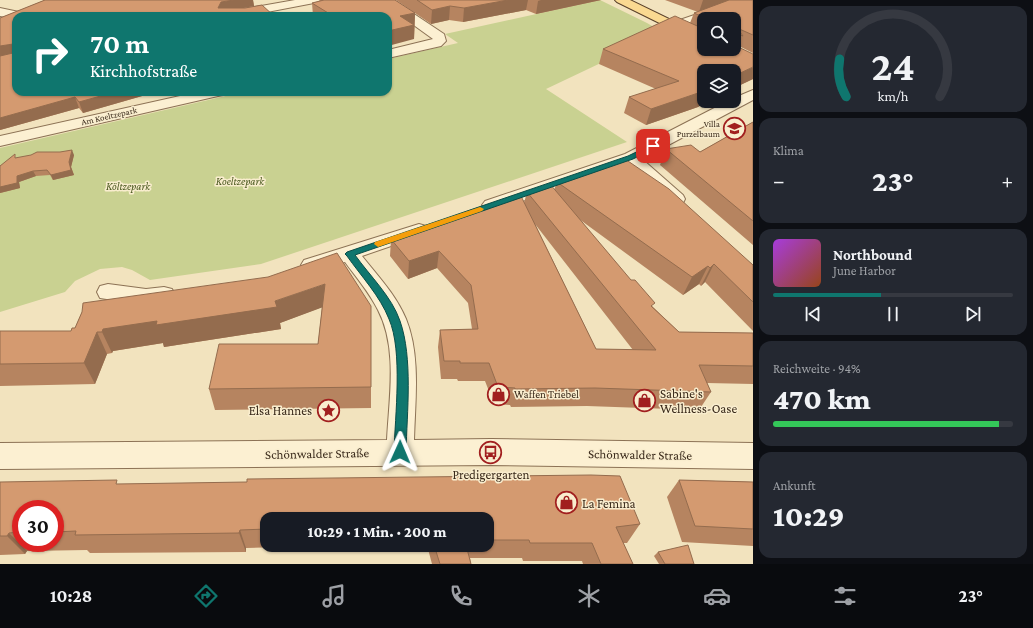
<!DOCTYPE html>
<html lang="de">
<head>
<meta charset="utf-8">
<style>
  :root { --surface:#171b24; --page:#242831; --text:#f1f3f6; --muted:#9ea1a6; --line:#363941; --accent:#0f766e }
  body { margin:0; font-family:"Crimson Pro",serif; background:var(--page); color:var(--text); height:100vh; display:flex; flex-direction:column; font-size:15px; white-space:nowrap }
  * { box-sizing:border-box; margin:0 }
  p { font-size:13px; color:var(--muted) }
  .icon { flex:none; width:22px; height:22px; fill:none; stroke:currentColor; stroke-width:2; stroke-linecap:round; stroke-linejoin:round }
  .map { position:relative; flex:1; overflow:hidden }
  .sheet { display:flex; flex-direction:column; gap:6px; padding:6px; background:#0d0f14; width:280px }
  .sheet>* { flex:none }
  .top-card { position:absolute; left:12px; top:12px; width:380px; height:84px; border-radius:12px; box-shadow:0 1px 3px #0004; background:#0f766e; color:#fff; overflow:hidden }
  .controls { position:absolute; left:697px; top:12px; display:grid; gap:8px }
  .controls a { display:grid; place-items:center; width:44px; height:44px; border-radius:8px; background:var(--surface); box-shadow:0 1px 3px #0004; font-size:20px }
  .speed { position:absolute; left:12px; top:500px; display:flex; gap:8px; font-size:20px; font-weight:700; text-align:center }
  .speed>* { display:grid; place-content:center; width:52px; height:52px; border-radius:50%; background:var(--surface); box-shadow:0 1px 3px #0004; line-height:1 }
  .speed .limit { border:6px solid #d22; background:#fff; color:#111 }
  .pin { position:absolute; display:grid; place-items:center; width:34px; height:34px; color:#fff; margin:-17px; border-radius:8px; box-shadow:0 2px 6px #0006 }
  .me { position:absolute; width:44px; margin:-22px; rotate:1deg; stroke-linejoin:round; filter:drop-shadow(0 0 3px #0008) }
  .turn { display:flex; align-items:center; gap:14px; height:84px; padding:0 12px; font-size:18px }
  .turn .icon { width:52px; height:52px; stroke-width:2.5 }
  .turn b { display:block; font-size:28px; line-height:34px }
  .big { font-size:30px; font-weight:800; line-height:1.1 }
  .sheet .card { flex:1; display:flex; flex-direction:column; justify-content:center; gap:6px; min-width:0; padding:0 14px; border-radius:12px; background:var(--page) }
  .sheet .dial { align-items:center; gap:0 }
  .dial svg { height:104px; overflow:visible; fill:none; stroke:var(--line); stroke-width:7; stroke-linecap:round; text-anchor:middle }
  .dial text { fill:var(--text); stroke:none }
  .song { display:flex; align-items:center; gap:12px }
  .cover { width:48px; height:48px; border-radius:6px; background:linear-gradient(135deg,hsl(280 70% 55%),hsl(20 70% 35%)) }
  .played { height:4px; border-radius:2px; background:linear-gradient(90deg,var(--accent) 45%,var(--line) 45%) }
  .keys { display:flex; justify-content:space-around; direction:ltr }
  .heat { display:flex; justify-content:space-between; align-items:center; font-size:22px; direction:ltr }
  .charge { height:6px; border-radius:3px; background:linear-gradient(90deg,#34c759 94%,var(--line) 0) }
  .trip { position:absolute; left:260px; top:512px; width:234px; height:40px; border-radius:12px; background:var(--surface); box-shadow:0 1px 3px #0004; font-weight:800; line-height:40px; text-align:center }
  .tab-bar { display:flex; height:64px; justify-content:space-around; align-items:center; background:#090b0e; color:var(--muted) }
  .tab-bar .icon { width:28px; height:28px }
  .tab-bar .current { color:var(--accent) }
  .tab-bar b { font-size:18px; color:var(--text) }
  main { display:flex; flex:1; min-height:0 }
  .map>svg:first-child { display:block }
</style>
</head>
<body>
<main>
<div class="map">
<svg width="753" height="564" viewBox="0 0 753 564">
  <rect width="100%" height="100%" fill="#f2e3be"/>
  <polygon fill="#c9d191" points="600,0 647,23 664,33 546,89 627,142 261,264 150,280 132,270 122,267 100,269 75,281 65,292 0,312 0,148 243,92 388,92 388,59 458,43 445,34"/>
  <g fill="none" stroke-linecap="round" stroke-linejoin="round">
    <defs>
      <g id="minor">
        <polygon points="295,0 320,0 318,2 314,3 246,16 221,16 223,13 227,12"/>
        <polygon points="379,0 393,0 444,34 446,41 441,46 388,58 388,50 433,39"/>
        <polygon points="738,0 753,0 753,2 679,29 671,29 669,26 671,23"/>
        <polygon points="0,8 19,12 21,15 16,16 15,19 0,16"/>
        <polygon points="753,90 753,100 642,159 683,195 685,199 683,203 676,205 669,203 628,165 499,209 492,211 485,209 482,205 485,201 625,154 728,101 734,101 734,98"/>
        <polygon points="198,92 225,92 223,95 218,96 0,146 0,136"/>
        <path d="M 419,224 L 426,226 L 429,230 L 426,234 L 362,256 C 378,276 396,295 406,319 C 421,356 415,401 414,440 L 491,439 L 753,443 L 753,469 L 491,465 L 0,469 L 0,443 L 387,440 C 389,398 398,348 378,310 C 369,292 356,277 345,262 L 312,272 L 304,270 L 301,265 L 304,260 Z"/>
        <polygon points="108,284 146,289 164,287 172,289 175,295 172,301 146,305 100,298 97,292 100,286"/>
      </g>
      <polygon id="major" points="615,0 630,0 704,36 704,45 617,2"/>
    </defs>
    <use href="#minor" stroke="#8c7255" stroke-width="2"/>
    <use href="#major" stroke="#59402a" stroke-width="2"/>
    <use href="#minor" fill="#fcf0d2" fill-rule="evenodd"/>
    <use href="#major" fill="#fad991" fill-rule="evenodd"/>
  </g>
  <g fill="#b68460" fill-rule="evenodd">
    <polygon points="45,0 253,0 254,6 241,8 274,16 16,16 156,92 83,113 79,108 0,130 0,18"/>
    <polygon points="320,0 395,0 415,13 414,39 388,16 313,16 312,3 320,1"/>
    <polygon points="396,0 601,0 536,14 526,10 463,22 449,20 431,24"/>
    <path d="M 665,0 L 753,0 L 753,53 L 739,46 L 738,47 L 753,79 L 734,88 L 734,71 L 698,107 L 646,125 L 624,113 L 629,97 L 656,89 L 599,64 L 603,49 L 690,23 L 694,13 L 698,12 ZM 704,19 L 734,19 L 734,49 L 704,49 Z"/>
    <polygon points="753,122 753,245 660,165 666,149 700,152"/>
    <polygon points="74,155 71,167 74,175 53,180 50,175 36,176 19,182 20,188 0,193 0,166 16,158"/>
    <path d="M 557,182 L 753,265 L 753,331 L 705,282 L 701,286 L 699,284 L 683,295 L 579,219 L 653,307 L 679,332 L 753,333 L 753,384 L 707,383 L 711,392 L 699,410 L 587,406 L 511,407 L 510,405 L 494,404 L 485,381 L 458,381 L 457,379 L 441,379 L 438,347 L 440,330 L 472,329 L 468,303 L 437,268 L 408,279 L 390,256 L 391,239 L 524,203 L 527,192 L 554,190 ZM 535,224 L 633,350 L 596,349 Z"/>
    <polygon points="371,306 371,408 215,410 209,389 318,344 322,307 280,323 281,329 164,347 163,343 113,351 112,353 107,354 95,384 0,386 0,331 71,331 75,328 82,312"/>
    <polygon points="679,480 753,482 753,546 682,542 667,497"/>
    <path d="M 0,482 L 119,484 L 640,524 L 627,543 L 623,543 L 633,564 L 583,564 L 582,561 L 523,561 L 522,558 L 470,558 L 471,564 L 432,564 L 428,549 L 373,550 L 372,545 L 487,545 L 487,519 L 267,519 L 267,545 L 351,545 L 246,548 L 246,552 L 90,553 L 87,550 L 27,551 L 25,554 L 0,555 ZM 21,509 L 55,509 L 55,543 L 21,543 Z"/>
    <polygon points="658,552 694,564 659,564 654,556"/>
  </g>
  <g fill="#946c4e">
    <polygon points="234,0 253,0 254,6 223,12 218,8 221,2"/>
    <polygon points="508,0 528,0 526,10 463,22 464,8"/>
    <polygon points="541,0 601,0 536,14 538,1"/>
    <polygon points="703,0 733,0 699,12"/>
    <polygon points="450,6 449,20 431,24 432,10"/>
    <polygon points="415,13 414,39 388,46 388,31 400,16"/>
    <polygon points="13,44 16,54 0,57 0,46"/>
    <polygon points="753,67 753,79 734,88 734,76"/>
    <polygon points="704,91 704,101 709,101 698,107 646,125 651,109"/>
    <polygon points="115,92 156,92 83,113 79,102"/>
    <polygon points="75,97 79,108 0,130 0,118"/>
    <polygon points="72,150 74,155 71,167 74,175 53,180 51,175 69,162"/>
    <polygon points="33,171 36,176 19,182 20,188 0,193 0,187 17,176"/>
    <polygon points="439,251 437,268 408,279 409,261"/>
    <polygon points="714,264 705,282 701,286 710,268"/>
    <polygon points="708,266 699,284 683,295 692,277"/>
    <polygon points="325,284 326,306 280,323 281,329 164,347 163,343 113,351 112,353 102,332 103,329 275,301"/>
    <polygon points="97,332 107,354 95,384 84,363"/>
    <polygon points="240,530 246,548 246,552 239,533"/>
    <polygon points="9,533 27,551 25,554 7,536"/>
  </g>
  <g fill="#d49a70" stroke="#946c4e">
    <polygon points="45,0 234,0 221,2 218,8 245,8 262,5 274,16 16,16 16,92 115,92 79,102 75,97 0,118 0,56 13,53 13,44 0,46 0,18"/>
    <polygon points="324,0 395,0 415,13 400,16 414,25 388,31 388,16 333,16 312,3"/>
    <polygon points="417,0 508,0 464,8 450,6 432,10"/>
    <polygon points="729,0 753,0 753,35 737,28 743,36 734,33 734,19 707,19 694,13"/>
    <polygon points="675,16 704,29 704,49 734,49 734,45 753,54 753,67 734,76 734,71 704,71 704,91 651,109 629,97 679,81 603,49"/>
    <polygon points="753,122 753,221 666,149 691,145 700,152"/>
    <polygon points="72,150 69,162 71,170 51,175 47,170 33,171 17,176 17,183 0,187 0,166 15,154 15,158 31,155 37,152 60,152"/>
    <polygon points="625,159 669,189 753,265 753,302 714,264 710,268 708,266 692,277 557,182"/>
    <polygon points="550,184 631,280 635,280 655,303 651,306 679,332 753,333 753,366 699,365 711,392 595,388 515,389 515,388 498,387 489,363 460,363 460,361 444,361 440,330 478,329 471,285 439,251 409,261 391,239 520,194 596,349 656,350 527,192"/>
    <polygon points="337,253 371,306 371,387 209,389 219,344 318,344 325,284 275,301 277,307 156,325 157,321 103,329 102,332 97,332 84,363 0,364 0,331 71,331 72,328 75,328 82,312 83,303 268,277"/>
    <polygon points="591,475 620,476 640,524 616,527 633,564 601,564 592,543 530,543 529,540 487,540 487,519 267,519 267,529 240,530 239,533 75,535 76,531 55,532 55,509 21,509 21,532 9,533 7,536 0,536 0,482 117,480 116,484 247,482 247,479"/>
    <polygon points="679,480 753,482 753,529 695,526"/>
    <polygon points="434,545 466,545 471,564 440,564"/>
    <polygon points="688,545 694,564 665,564 658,552"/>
  </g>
  <path fill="#0f766e" stroke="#0a4d48" d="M 653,144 L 656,146 L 655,148 L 633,159 L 355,255 C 370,276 392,297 400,321 C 413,358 407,412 406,452 L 404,456 L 400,457 L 396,456 L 394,452 C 395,416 403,351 389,319 C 380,296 361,276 347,256 L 345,254 L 347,252 L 628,156 Z"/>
  <polygon fill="#f59e0b" points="480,207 484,209 482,211 381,246 378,247 374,244 375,242"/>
  <defs>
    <symbol id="school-ring" viewBox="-11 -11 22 22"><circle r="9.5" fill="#f9edce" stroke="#a11f1f" stroke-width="1.5"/><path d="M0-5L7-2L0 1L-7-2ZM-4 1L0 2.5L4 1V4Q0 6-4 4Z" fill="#a11f1f"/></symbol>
    <symbol id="shop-ring" viewBox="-11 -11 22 22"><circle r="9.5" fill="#f9edce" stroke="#a11f1f" stroke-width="1.5"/><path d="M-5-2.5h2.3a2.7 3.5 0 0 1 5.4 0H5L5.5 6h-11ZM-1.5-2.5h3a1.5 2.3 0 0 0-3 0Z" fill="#a11f1f"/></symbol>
    <symbol id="sight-ring" viewBox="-11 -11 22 22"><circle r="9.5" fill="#f9edce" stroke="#a11f1f" stroke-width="1.5"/><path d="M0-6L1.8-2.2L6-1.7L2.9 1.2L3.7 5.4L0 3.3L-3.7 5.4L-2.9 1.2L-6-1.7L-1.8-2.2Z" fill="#a11f1f"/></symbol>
    <symbol id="bus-ring" viewBox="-11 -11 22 22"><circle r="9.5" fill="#f9edce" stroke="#a11f1f" stroke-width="1.5"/><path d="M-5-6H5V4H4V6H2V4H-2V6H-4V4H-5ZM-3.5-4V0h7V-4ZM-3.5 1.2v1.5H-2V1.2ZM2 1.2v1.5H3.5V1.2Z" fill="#a11f1f"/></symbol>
  </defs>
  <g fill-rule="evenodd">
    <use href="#school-ring" x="722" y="116" width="25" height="25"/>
    <use href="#shop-ring" x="486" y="382" width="25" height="25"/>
    <use href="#shop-ring" x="632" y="388" width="25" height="25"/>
    <use href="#sight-ring" x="316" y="398" width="25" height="25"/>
    <use href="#bus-ring" x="478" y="440" width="25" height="25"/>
    <use href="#shop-ring" x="554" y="490" width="25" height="25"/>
  </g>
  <g text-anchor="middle" stroke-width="3" stroke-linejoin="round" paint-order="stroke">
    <g font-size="9" fill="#3a2a1b" stroke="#f9edce">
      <text transform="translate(109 116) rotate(-13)" y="3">Am Koeltzepark</text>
    </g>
    <g font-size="9" fill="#3a2a1b" stroke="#f9edce" text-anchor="end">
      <text x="720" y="127">Villa<tspan x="720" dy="10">Purzelbaum</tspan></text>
    </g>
    <g font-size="11" font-style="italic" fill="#4a581f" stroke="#f9edce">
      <text x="240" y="185">Koeltzepark</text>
      <text x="128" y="190">Költzepark</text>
    </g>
    <g font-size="11" fill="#3a2a1b" stroke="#f9edce" text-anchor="start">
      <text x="514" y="398">Waffen Triebel</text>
    </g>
    <g font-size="13" fill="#3a2a1b" stroke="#f9edce" text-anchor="start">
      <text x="660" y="398">Sabine's<tspan x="660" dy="15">Wellness-Oase</tspan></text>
      <text x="312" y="415" text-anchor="end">Elsa Hannes</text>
      <text x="491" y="479" text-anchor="middle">Predigergarten</text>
      <text x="582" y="508">La Femina</text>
    </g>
    <g font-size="13" fill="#3a2a1b" stroke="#f9edce">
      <text transform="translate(317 453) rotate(-1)" y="5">Schönwalder Straße</text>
      <text transform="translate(640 454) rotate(1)" y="5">Schönwalder Straße</text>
    </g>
  </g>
</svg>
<div class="controls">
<a><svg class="icon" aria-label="search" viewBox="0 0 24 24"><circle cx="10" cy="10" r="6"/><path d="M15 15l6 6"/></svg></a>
<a><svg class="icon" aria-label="layers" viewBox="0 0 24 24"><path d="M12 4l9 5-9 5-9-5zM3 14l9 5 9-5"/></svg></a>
</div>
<div class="speed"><div class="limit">30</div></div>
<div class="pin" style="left:653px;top:146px;background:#d93025"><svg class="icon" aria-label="arrive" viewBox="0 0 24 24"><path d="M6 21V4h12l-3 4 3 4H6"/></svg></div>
<svg class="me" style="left:400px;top:452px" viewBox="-20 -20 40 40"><path d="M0-17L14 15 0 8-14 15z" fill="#0f766e" stroke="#fff" stroke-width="4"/></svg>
<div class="trip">10:29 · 1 Min. · 200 m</div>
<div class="top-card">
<div class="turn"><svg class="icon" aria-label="right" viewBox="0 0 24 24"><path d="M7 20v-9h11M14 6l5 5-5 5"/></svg><div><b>70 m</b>Kirchhofstraße</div></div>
</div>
</div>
<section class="sheet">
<div class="card dial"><svg viewBox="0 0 100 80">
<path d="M14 69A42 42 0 1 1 86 69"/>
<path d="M14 69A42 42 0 0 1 9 40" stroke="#0f766e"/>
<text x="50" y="56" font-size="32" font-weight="700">24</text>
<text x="50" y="72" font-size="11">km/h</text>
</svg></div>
<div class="card"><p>Klima</p>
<div class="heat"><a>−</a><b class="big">23°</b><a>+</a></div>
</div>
<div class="card">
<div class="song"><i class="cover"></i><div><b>Northbound</b><p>June Harbor</p></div></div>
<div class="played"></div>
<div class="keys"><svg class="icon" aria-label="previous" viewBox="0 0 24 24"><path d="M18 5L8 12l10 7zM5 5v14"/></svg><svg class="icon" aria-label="pause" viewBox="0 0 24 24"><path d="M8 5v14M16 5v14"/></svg><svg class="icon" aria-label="next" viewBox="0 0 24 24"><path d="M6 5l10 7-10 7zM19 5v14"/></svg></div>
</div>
<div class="card"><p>Reichweite · 94%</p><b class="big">470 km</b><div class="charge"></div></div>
<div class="card"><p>Ankunft</p><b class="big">10:29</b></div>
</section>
</main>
<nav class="tab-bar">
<b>10:28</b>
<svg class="icon current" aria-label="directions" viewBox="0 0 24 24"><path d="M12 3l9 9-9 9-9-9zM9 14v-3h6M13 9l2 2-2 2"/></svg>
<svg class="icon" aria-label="music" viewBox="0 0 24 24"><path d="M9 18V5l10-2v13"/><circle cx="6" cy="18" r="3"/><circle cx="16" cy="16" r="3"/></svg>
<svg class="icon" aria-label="phone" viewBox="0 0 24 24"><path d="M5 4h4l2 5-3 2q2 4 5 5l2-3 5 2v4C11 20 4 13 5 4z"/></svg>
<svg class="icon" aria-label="climate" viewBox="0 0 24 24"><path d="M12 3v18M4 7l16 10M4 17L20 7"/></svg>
<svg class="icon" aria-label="car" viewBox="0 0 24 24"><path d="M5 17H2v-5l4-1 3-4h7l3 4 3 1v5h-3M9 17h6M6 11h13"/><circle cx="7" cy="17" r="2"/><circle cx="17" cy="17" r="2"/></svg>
<svg class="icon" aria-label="filters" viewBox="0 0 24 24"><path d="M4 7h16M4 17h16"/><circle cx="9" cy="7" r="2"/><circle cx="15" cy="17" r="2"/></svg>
<b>23°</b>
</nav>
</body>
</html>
